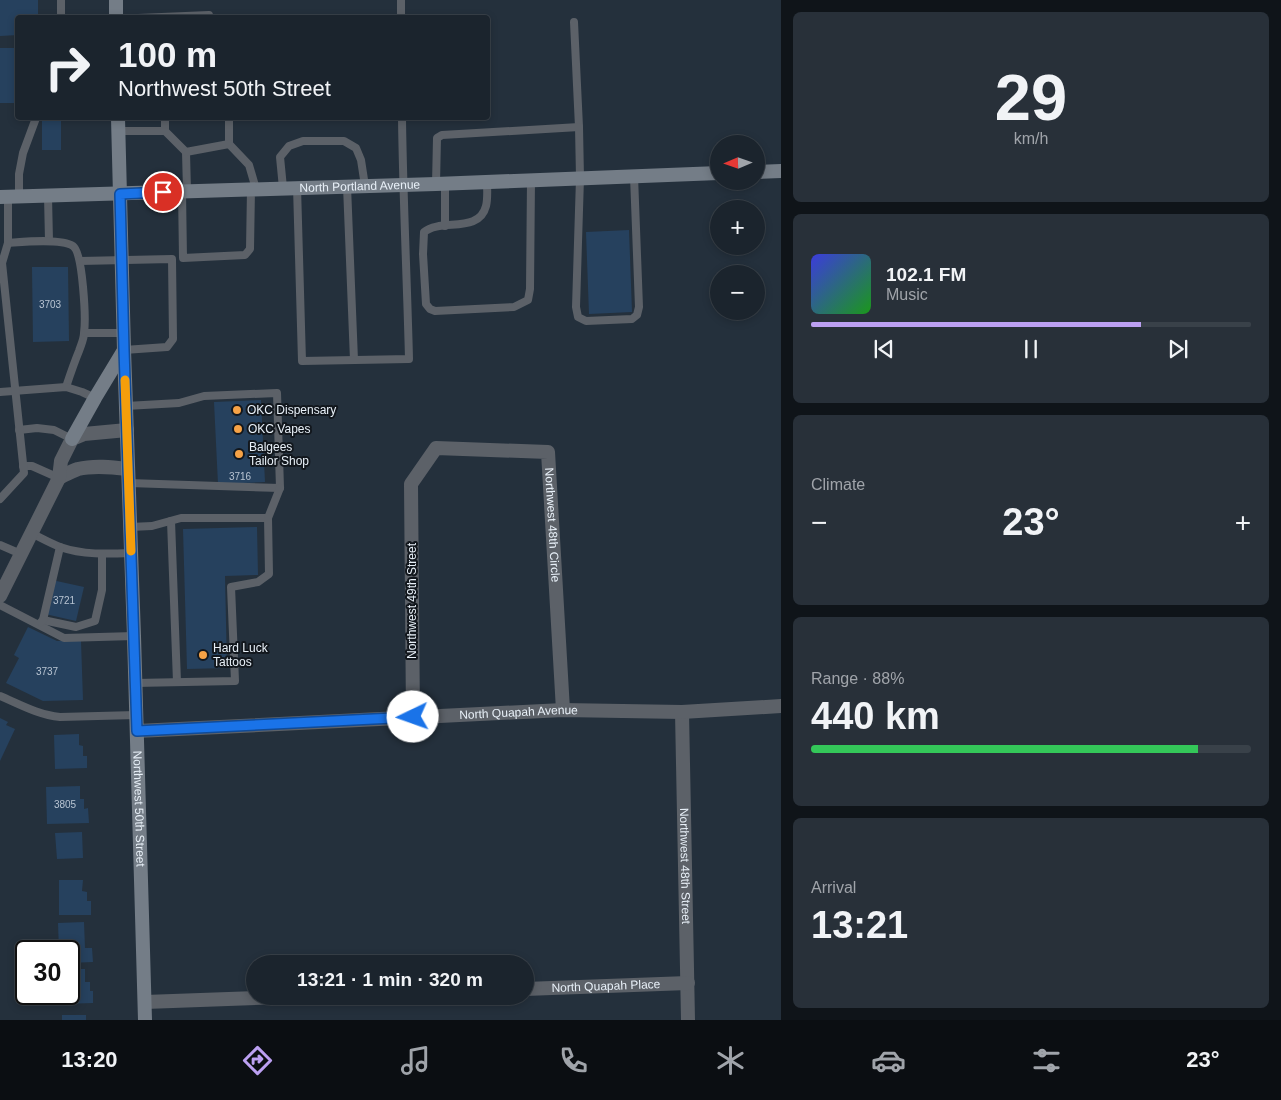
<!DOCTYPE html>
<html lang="en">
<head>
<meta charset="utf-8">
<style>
  :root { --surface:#1b242d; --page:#283039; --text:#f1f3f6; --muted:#a0a4aa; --line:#394149; --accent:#bca0f2 }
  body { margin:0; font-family:Arial,sans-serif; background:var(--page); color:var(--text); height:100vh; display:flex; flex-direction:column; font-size:19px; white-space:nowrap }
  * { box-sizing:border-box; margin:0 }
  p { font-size:16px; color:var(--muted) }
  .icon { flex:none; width:28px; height:28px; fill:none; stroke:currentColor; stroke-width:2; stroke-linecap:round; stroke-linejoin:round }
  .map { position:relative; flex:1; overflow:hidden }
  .details { display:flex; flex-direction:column; gap:12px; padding:12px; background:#0f1419; width:500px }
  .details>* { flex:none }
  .banner { position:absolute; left:15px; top:15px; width:475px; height:105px; border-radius:5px; box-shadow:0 2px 8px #0003,0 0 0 1px var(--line); background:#1b242d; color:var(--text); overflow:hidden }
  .needle { width:32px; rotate:268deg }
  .fabs { position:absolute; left:710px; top:135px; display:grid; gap:10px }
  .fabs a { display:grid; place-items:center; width:55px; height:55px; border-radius:50%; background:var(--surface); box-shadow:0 2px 8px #0003,0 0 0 1px var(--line); font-size:25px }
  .speed { position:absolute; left:15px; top:940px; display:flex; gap:10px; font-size:25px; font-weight:700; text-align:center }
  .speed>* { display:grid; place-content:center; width:65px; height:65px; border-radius:50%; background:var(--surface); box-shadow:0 2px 8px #0003,0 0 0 1px var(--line); line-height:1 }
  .speed .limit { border:2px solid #111; border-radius:8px; background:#fff; color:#111 }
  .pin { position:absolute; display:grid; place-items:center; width:42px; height:42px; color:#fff; margin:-21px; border:2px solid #fff; border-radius:50%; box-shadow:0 1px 5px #0007 }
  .me { position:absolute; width:55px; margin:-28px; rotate:267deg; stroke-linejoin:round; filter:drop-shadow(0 0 4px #0008) }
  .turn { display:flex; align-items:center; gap:18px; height:105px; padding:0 20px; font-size:22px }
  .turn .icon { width:65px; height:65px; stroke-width:2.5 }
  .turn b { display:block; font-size:35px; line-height:42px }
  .big { font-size:38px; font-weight:700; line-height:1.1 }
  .details .tile { flex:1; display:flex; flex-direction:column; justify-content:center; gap:8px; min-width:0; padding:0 18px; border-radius:8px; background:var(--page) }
  .details .dial { align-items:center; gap:0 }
  .dial b { font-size:65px; line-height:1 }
  .song { display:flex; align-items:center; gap:15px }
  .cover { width:60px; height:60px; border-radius:8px; background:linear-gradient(135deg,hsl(240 70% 55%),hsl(120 70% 35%)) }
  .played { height:5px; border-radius:2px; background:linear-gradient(90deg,var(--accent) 75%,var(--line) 75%) }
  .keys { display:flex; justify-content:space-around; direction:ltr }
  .heat { display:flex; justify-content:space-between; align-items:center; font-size:28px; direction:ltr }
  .charge { height:8px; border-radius:4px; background:linear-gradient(90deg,#34c759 88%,var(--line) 0) }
  .trip { position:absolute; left:246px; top:955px; width:288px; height:50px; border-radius:25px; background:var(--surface); box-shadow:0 2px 8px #0003,0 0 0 1px var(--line); font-weight:700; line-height:50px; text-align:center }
  .tabs { display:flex; height:80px; justify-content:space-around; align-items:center; background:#0b0e12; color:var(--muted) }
  .tabs .icon { width:35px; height:35px }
  .tabs .selected { color:var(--accent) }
  .tabs b { font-size:22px; color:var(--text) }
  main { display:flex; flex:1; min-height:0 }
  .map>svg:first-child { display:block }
</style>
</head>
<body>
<main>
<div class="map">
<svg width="781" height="1020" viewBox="0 0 781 1020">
  <rect width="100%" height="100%" fill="#24303c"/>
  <g fill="#26415e">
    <polygon points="0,0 38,0 38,18 18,18 18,35 0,36"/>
    <rect x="0" y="48" width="18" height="55"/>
    <rect x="42" y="118" width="19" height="32"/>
    <polygon points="629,230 632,312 589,314 586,232"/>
    <polygon points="32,267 68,267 69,341 33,342"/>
    <polygon points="261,400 265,482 218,484 214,402"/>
    <polygon points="257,527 258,575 225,576 227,668 187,669 183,529"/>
    <polygon points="52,580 84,587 76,621 45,614"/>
    <polygon points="28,627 57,641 81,641 83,700 43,701 6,683 19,658 14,655"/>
    <polygon points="0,718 8,722 6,725 15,729 0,761"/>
    <polygon points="79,734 79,745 83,746 83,756 87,756 87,768 55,769 54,735"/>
    <polygon points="80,786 80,799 84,799 84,809 88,808 89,823 47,824 46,787"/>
    <polygon points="82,832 83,858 57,859 55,833"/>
    <polygon points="59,880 83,880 82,891 87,892 87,901 91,901 91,915 59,915"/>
    <polygon points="84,922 85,948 92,948 93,962 69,963 69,951 59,951 58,923"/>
    <polygon points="69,969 85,969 85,982 90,982 90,991 93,991 93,1003 62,1004 62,994 69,994"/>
    <rect x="62" y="1015" width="24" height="5"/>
  </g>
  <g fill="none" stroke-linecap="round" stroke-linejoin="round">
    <g stroke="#5c6168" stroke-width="8">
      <polyline points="61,0 61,18"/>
      <polyline points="401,0 401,18"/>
      <polyline points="138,18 209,15"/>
      <polyline points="574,22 579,127"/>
      <polyline points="165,118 165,131"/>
      <polyline points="229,118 229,144 249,165 256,189"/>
      <polyline points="119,131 165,131 186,152 187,191"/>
      <polyline points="186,152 229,144"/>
      <path d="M 487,182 C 487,189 488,198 486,206 C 479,234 441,218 424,232 L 423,254 L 426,304 L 430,309 L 435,311 L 514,307 L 528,300 L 530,289 L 531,180"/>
      <polyline points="436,184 437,138 442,135 579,127 580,178 576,307 578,317 586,321 632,319 637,315 639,307 634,176"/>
      <polyline points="347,186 354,360"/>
      <path d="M 297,187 L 302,361 L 409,359 C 407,278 403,198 402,118"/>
      <polyline points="283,188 280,157 289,146 303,141 344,141 356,148 361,160 365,186"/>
      <polyline points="182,191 183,258 245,255 250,249 251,189"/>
      <polyline points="48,196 49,241"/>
      <polyline points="19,197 19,174 23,153 36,118"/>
      <polyline points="445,226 445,183"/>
      <path d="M 8,243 C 23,242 61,238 73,246 C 83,253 86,319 84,333 C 84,339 81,345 79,351 C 74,363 70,375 66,387"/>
      <polyline points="80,261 172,259 173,339 167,347 124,350"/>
      <polyline points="85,333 123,333"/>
      <polyline points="0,392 66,387 82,392 95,398"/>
      <polyline points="126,406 179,403 204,396 277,393 280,488 129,483"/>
      <polyline points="19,430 37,428 54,430 72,439"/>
      <polyline points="23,466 32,466 59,478"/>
      <polyline points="0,499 24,473 2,263 8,243 8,197"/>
      <polyline points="171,521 177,682"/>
      <polyline points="130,527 152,526 181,518 268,518"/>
      <path d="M 31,533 C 41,538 50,543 60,547 C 83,555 107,554 131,553"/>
      <polyline points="0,545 21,554"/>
      <polyline points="0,605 64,638 134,636"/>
      <polyline points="43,620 76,627 95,621 102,590 102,554"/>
      <polyline points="41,622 43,620 60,547"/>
      <polyline points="135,683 235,681 231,587 258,582 269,574 268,518 280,488"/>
      <path d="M 0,696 C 19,704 38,715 60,717 L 136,715"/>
    </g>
    <g stroke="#5c6168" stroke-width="14">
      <path d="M 59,478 C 65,475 72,471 78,469 C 94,465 112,467 128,469"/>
      <polyline points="0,596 59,478 61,461 72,439 84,434 127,430"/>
      <path id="s1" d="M 682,712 L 688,1020"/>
      <path id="s2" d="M 413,717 L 411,484 L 436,448 L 548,452 L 563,710"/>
      <path id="s3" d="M 137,731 L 563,710 L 682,712 L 781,706"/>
      <path id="s4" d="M 525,989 L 688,983"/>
      <polyline points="145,1002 310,996"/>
    </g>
    <g stroke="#747d87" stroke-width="14">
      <polyline points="116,0 116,18"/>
      <path id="s5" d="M 118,118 L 124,350 L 134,636 L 145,1020"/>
      <polyline points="756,172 781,171"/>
      <path id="s6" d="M 0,197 L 436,184 L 719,173"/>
      <polyline points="72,439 95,398 124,350"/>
    </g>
  </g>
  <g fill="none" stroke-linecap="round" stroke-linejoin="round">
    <defs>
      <polyline id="route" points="163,192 120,194 124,350 137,731 413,717"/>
    </defs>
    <use href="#route" stroke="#114b97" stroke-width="12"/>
    <use href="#route" stroke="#1a73e8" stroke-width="9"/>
    <polyline stroke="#f59e0b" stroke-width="9" points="125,380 131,551"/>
  </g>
  <g fill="#f6a246" stroke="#12171d" stroke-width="2">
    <circle cx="237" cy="410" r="5"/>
    <circle cx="238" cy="429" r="5"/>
    <circle cx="239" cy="454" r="5"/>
    <circle cx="203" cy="655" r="5"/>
  </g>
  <g text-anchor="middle" stroke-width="4" stroke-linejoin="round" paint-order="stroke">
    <g font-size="10" fill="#b8c4d2">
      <text x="50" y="308">3703</text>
      <text x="240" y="480">3716</text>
      <text x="64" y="604">3721</text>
      <text x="47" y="675">3737</text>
      <text x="65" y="808">3805</text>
    </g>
    <g font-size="12" fill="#e8f0f8" stroke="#12171d">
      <text dy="4" stroke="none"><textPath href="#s6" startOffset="360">North Portland Avenue</textPath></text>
      <text dy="4" stroke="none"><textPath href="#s2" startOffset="462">Northwest 48th Circle</textPath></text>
      <text transform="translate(412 601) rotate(-90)" y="4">Northwest 49th Street</text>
      <text dy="4" stroke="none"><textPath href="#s3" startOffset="382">North Quapah Avenue</textPath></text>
      <text dy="4" stroke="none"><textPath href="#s5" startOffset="691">Northwest 50th Street</textPath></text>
      <text dy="4" stroke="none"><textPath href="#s1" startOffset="154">Northwest 48th Street</textPath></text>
      <text dy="4" stroke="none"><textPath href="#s4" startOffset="81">North Quapah Place</textPath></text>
    </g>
    <g font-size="12" fill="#e8f0f8" stroke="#12171d" text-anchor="start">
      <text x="247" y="414">OKC Dispensary</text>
      <text x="248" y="433">OKC Vapes</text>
      <text x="249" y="451">Balgees<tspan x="249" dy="14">Tailor Shop</tspan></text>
      <text x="213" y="652">Hard Luck<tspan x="213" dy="14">Tattoos</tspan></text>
    </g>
  </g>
</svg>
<div class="fabs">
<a><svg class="needle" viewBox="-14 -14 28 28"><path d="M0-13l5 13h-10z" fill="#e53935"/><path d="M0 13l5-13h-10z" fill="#a0a4aa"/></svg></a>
<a>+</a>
<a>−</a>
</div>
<div class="speed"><div class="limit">30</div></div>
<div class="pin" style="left:163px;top:192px;background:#d93025"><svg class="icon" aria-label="arrive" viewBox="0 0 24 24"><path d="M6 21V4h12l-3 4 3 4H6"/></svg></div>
<svg class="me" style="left:413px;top:717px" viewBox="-20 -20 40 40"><circle r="19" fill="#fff"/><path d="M0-13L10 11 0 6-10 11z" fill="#1a73e8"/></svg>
<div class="trip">13:21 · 1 min · 320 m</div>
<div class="banner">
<div class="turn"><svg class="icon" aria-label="right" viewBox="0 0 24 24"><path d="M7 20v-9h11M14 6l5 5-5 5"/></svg><div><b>100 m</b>Northwest 50th Street</div></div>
</div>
</div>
<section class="details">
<div class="tile dial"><b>29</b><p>km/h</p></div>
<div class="tile">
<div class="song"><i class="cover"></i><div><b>102.1 FM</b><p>Music</p></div></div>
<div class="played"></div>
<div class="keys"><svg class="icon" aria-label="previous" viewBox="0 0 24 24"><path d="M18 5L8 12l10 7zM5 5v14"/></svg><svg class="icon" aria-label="pause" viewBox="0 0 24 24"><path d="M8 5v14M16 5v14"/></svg><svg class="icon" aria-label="next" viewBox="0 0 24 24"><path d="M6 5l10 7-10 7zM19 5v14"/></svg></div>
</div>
<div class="tile"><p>Climate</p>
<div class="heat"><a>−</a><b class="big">23°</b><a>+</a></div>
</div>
<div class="tile"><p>Range · 88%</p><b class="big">440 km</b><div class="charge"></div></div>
<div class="tile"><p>Arrival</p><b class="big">13:21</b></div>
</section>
</main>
<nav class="tabs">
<b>13:20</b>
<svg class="icon selected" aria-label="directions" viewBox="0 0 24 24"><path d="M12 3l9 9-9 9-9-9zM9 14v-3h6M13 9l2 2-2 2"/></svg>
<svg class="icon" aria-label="music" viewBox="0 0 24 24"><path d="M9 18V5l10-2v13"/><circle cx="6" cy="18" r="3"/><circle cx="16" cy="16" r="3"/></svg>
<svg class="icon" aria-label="phone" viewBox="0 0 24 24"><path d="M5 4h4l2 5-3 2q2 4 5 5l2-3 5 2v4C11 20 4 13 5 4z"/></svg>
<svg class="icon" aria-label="climate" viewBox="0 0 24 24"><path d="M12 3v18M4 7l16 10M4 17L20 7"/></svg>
<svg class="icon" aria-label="car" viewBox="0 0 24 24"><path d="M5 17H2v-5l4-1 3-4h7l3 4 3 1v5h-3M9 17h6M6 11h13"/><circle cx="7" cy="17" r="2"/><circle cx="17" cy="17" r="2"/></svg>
<svg class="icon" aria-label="filters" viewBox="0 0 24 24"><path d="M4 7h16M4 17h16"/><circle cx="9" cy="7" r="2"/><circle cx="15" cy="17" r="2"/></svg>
<b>23°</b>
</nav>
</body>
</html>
